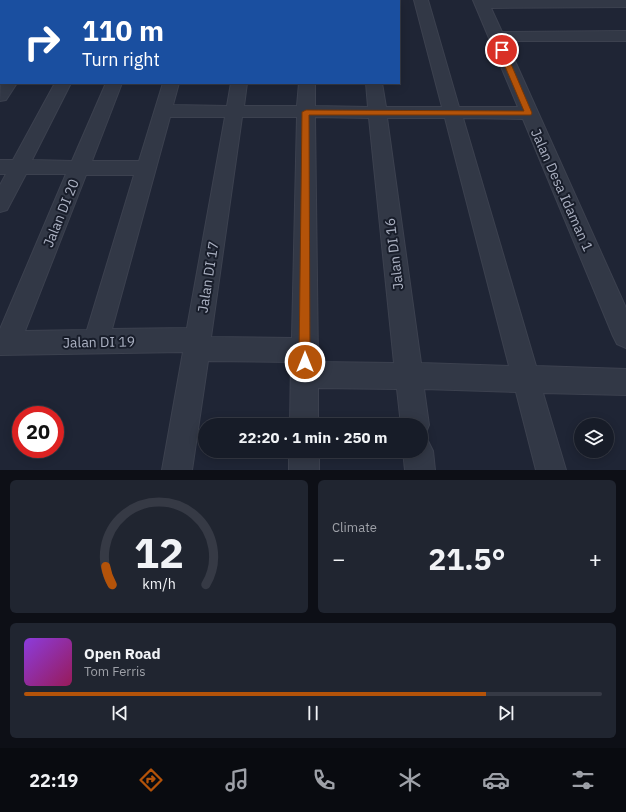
<!DOCTYPE html>
<html lang="en">
<head>
<meta charset="utf-8">
<style>
  :root { --surface:#171c28; --page:#202530; --text:#f1f3f6; --muted:#9ea1a8; --line:#363a45; --accent:#b45309 }
  body { margin:0; font-family:"IBM Plex Sans",sans-serif; background:var(--page); color:var(--text); height:100vh; display:flex; flex-direction:column; font-size:15px; white-space:nowrap }
  * { box-sizing:border-box; margin:0 }
  p { font-size:13px; color:var(--muted) }
  .icon { flex:none; width:22px; height:22px; fill:none; stroke:currentColor; stroke-width:2; stroke-linecap:round; stroke-linejoin:round }
  .map { position:relative; height:470px; overflow:hidden }
  .side { display:flex; flex-direction:column; gap:10px; padding:10px; background:#0d0f16; flex:1 }
  .side>* { flex:none }
  .guide { position:absolute; left:0px; top:0px; width:400px; height:84px; box-shadow:0 2px 10px #0003,0 0 0 1px var(--line); background:#1a4fa0; color:#fff; overflow:hidden }
  .controls { position:absolute; left:574px; top:418px; display:grid; gap:8px }
  .controls a { display:grid; place-items:center; width:40px; height:40px; border-radius:50%; background:var(--surface); box-shadow:0 2px 10px #0003,0 0 0 1px var(--line); font-size:20px }
  .speed { position:absolute; left:12px; top:406px; display:flex; gap:8px; font-size:20px; font-weight:700; text-align:center }
  .speed>* { display:grid; place-content:center; width:52px; height:52px; border-radius:50%; background:var(--surface); box-shadow:0 2px 10px #0003,0 0 0 1px var(--line); line-height:1 }
  .speed .limit { border:6px solid #d22; background:#fff; color:#111 }
  .pin { position:absolute; display:grid; place-items:center; width:34px; height:34px; color:#fff; margin:-17px; border:2px solid #fff; border-radius:50%; box-shadow:0 1px 4px #0007 }
  .me { position:absolute; width:44px; margin:-22px; rotate:0deg; stroke-linejoin:round; filter:drop-shadow(0 0 3px #0008) }
  .turn { display:flex; align-items:center; gap:14px; height:84px; padding:0 16px; font-size:18px }
  .turn .icon { width:52px; height:52px; stroke-width:2.5 }
  .turn b { display:block; font-size:28px; line-height:34px }
  .big { font-size:30px; font-weight:800; line-height:1.1 }
  .side .card { flex:1; display:flex; flex-direction:column; justify-content:center; gap:6px; min-width:0; padding:0 14px; border-radius:6px; background:var(--page) }
  .side .dial { align-items:center; gap:0 }
  .dial svg { height:104px; overflow:visible; fill:none; stroke:var(--line); stroke-width:7; stroke-linecap:round; text-anchor:middle }
  .dial text { fill:var(--text); stroke:none }
  .song { display:flex; align-items:center; gap:12px }
  .cover { width:48px; height:48px; border-radius:6px; background:linear-gradient(135deg,hsl(270 70% 55%),hsl(330 70% 35%)) }
  .played { height:4px; border-radius:2px; background:linear-gradient(90deg,var(--accent) 80%,var(--line) 80%) }
  .keys { display:flex; justify-content:space-around; direction:ltr }
  .heat { display:flex; justify-content:space-between; align-items:center; font-size:22px; direction:ltr }
  .side .tiles { flex:1; display:grid; gap:10px; grid-template-columns:1fr 1fr }
  .card:last-child { grid-column:span 2 }
  .trip { position:absolute; left:198px; top:418px; width:230px; height:40px; border-radius:20px; background:var(--surface); box-shadow:0 2px 10px #0003,0 0 0 1px var(--line); font-weight:800; line-height:40px; text-align:center }
  .tabs { display:flex; height:64px; justify-content:space-around; align-items:center; background:#090b10; color:var(--muted) }
  .tabs .icon { width:28px; height:28px }
  .tabs .current { color:var(--accent) }
  .tabs b { font-size:18px; color:var(--text) }
  .map>svg:first-child { display:block }
</style>
</head>
<body>
<div class="map">
<svg width="626" height="470" viewBox="0 0 626 470">
  <rect width="100%" height="100%" fill="#1f2535"/>
  <g fill="none" stroke-linecap="round" stroke-linejoin="round">
    <defs>
      <g id="minor">
        <rect x="99" y="0" width="14" height="1"/>
        <rect x="141" y="0" width="14" height="1"/>
        <rect x="245" y="0" width="14" height="1"/>
        <rect x="304" y="0" width="14" height="1"/>
        <polygon points="357,0 371,0 372,1 358,1"/>
        <path d="M 414,0 L 428,0 L 459,107 L 518,107 L 473,0 L 626,0 L 626,7 L 491,8 L 502,32 L 626,31 L 626,41 L 506,41 L 626,308 L 626,348 L 617,344 L 613,336 L 523,119 L 463,118 L 536,366 L 626,369 L 626,395 L 543,393 L 566,470 L 536,470 L 516,392 L 424,389 L 429,425 L 425,435 L 421,437 L 421,425 L 401,425 L 397,389 L 318,388 L 318,425 L 290,425 L 291,362 L 208,361 L 192,470 L 162,470 L 183,352 L 0,355 L 0,329 L 66,174 L 26,174 L 7,210 L 0,212 L 0,185 L 6,174 L 0,174 L 0,160 L 13,160 L 55,83 L 71,83 L 32,160 L 72,161 L 106,83 L 122,83 L 92,161 L 139,161 L 163,83 L 179,83 L 173,105 L 227,106 L 231,83 L 247,83 L 244,106 L 297,106 L 299,83 L 315,83 L 315,106 L 368,107 L 366,83 L 382,83 L 386,107 L 442,107 ZM 170,117 L 225,117 L 187,328 L 112,329 ZM 242,117 L 297,117 L 292,338 L 211,337 ZM 315,117 L 369,118 L 394,363 L 318,362 ZM 387,118 L 445,118 L 509,366 L 421,363 ZM 86,175 L 134,175 L 87,330 L 25,331 Z"/>
        <rect x="0" y="50" width="1" height="10"/>
        <polygon points="1,82 17,83 6,100 0,101"/>
        <polygon points="421,437 428,441 433,451 435,470 405,470 403,451 421,451"/>
        <rect x="289" y="451" width="30" height="19"/>
      </g>
    </defs>
    <use href="#minor" stroke="#3c414f" stroke-width="2"/>
    <use href="#minor" fill="#323846" fill-rule="evenodd"/>
  </g>
  <polygon fill="#b45309" stroke="#753606" points="499,48 505,50 532,113 531,115 309,115 310,362 309,366 305,368 301,366 299,362 302,112 306,110 524,111 498,50"/>
  <g text-anchor="middle" stroke-width="4" stroke-linejoin="round" paint-order="stroke">
    <g font-size="14" fill="#acb2c3" stroke="#181d2a">
      <text transform="translate(562 190) rotate(66)" y="5">Jalan Desa Idaman 1</text>
      <text transform="translate(61 213) rotate(-68)" y="5">Jalan DI 20</text>
      <text transform="translate(394 254) rotate(-97)" y="5">Jalan DI 16</text>
      <text transform="translate(208 277) rotate(-81)" y="5">Jalan DI 17</text>
      <text transform="translate(99 342) rotate(-1)" y="5">Jalan DI 19</text>
    </g>
  </g>
</svg>
<div class="controls">
<a><svg class="icon" aria-label="layers" viewBox="0 0 24 24"><path d="M12 4l9 5-9 5-9-5zM3 14l9 5 9-5"/></svg></a>
</div>
<div class="speed"><div class="limit">20</div></div>
<div class="pin" style="left:502px;top:50px;background:#d93025"><svg class="icon" aria-label="arrive" viewBox="0 0 24 24"><path d="M6 21V4h12l-3 4 3 4H6"/></svg></div>
<svg class="me" style="left:305px;top:362px" viewBox="-20 -20 40 40"><circle r="17" fill="#b45309" stroke="#fff" stroke-width="3"/><path d="M0-11L8 9 0 5-8 9z" fill="#fff"/></svg>
<div class="trip">22:20 · 1 min · 250 m</div>
<div class="guide">
<div class="turn"><svg class="icon" aria-label="right" viewBox="0 0 24 24"><path d="M7 20v-9h11M14 6l5 5-5 5"/></svg><div><b>110 m</b>Turn right</div></div>
</div>
</div>
<section class="side">
<div class="tiles">
<div class="card dial"><svg viewBox="0 0 100 80">
<path d="M14 69A42 42 0 1 1 86 69"/>
<path d="M14 69A42 42 0 0 1 9 55" stroke="#b45309"/>
<text x="50" y="56" font-size="32" font-weight="700">12</text>
<text x="50" y="72" font-size="11">km/h</text>
</svg></div>
<div class="card"><p>Climate</p>
<div class="heat"><a>−</a><b class="big">21.5°</b><a>+</a></div>
</div>
<div class="card">
<div class="song"><i class="cover"></i><div><b>Open Road</b><p>Tom Ferris</p></div></div>
<div class="played"></div>
<div class="keys"><svg class="icon" aria-label="previous" viewBox="0 0 24 24"><path d="M18 5L8 12l10 7zM5 5v14"/></svg><svg class="icon" aria-label="pause" viewBox="0 0 24 24"><path d="M8 5v14M16 5v14"/></svg><svg class="icon" aria-label="next" viewBox="0 0 24 24"><path d="M6 5l10 7-10 7zM19 5v14"/></svg></div>
</div>
</div>
</section>
<nav class="tabs">
<b>22:19</b>
<svg class="icon current" aria-label="directions" viewBox="0 0 24 24"><path d="M12 3l9 9-9 9-9-9zM9 14v-3h6M13 9l2 2-2 2"/></svg>
<svg class="icon" aria-label="music" viewBox="0 0 24 24"><path d="M9 18V5l10-2v13"/><circle cx="6" cy="18" r="3"/><circle cx="16" cy="16" r="3"/></svg>
<svg class="icon" aria-label="phone" viewBox="0 0 24 24"><path d="M5 4h4l2 5-3 2q2 4 5 5l2-3 5 2v4C11 20 4 13 5 4z"/></svg>
<svg class="icon" aria-label="climate" viewBox="0 0 24 24"><path d="M12 3v18M4 7l16 10M4 17L20 7"/></svg>
<svg class="icon" aria-label="car" viewBox="0 0 24 24"><path d="M5 17H2v-5l4-1 3-4h7l3 4 3 1v5h-3M9 17h6M6 11h13"/><circle cx="7" cy="17" r="2"/><circle cx="17" cy="17" r="2"/></svg>
<svg class="icon" aria-label="filters" viewBox="0 0 24 24"><path d="M4 7h16M4 17h16"/><circle cx="9" cy="7" r="2"/><circle cx="15" cy="17" r="2"/></svg>
</nav>
</body>
</html>
